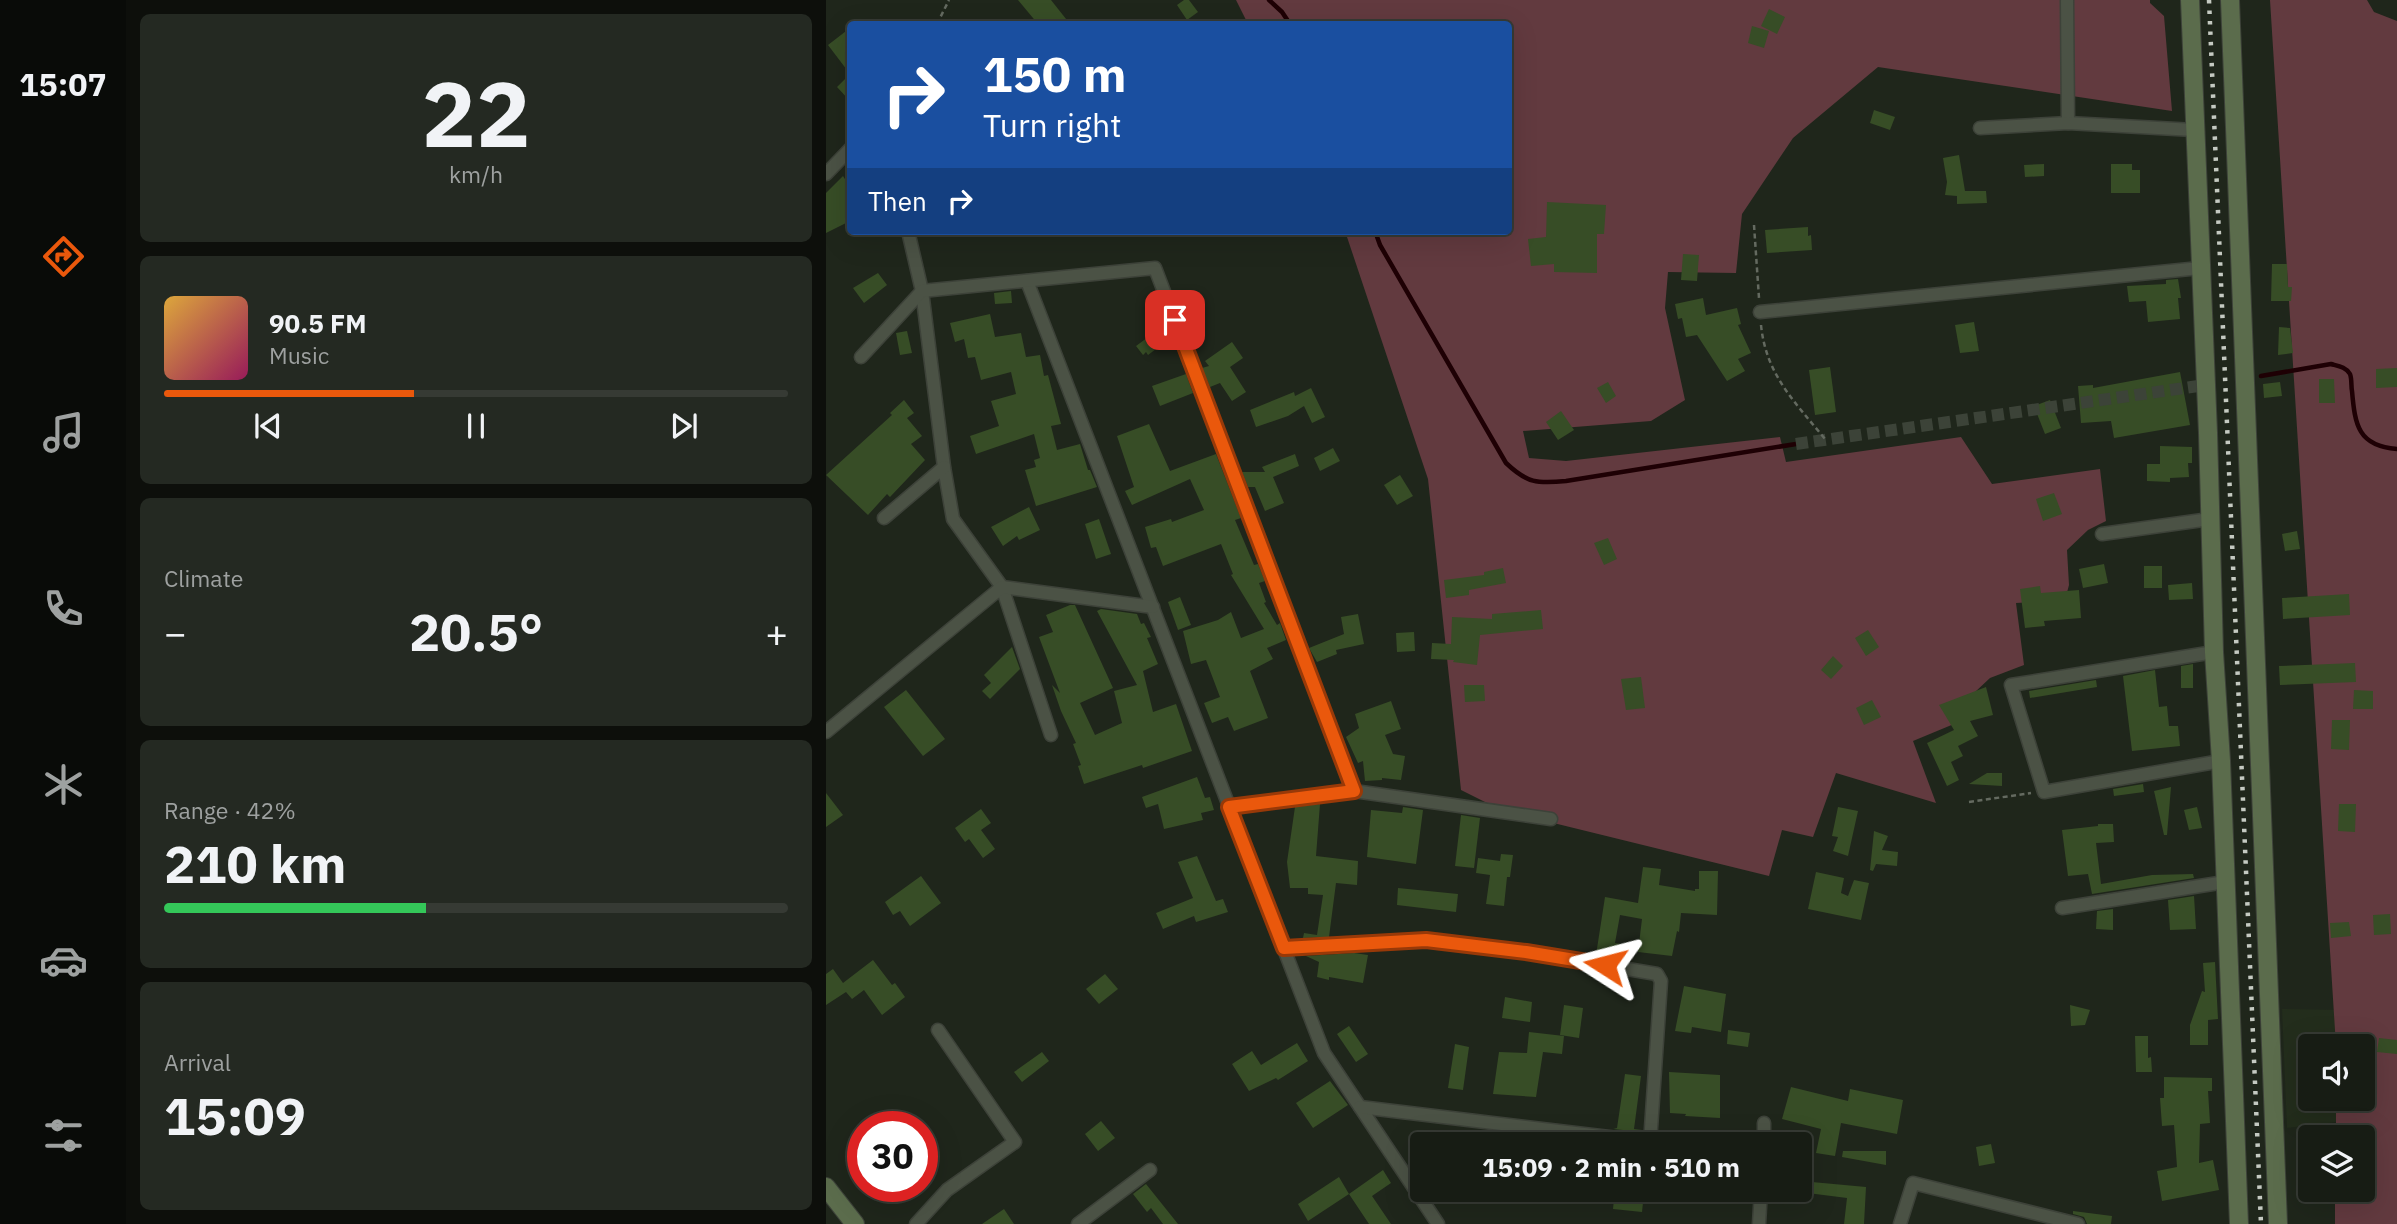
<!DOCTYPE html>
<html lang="en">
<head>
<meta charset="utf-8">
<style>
  :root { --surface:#171c14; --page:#242922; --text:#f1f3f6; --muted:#9ea1a0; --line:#363a34; --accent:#ea580c }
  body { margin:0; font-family:"IBM Plex Sans",sans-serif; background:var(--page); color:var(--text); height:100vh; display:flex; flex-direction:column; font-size:26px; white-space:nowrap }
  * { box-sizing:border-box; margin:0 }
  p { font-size:23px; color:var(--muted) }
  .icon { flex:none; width:38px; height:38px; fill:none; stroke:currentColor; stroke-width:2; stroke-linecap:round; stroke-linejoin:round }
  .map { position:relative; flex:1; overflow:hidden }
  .sheet { display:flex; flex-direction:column; gap:14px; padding:14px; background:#0d0f0b; width:700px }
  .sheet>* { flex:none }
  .banner { position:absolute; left:21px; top:21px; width:665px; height:214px; border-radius:7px; box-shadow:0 7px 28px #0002,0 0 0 2px var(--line); background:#1a4fa0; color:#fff; overflow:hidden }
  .buttons { position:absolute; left:1472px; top:1034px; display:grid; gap:14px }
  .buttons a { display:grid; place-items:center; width:77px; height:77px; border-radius:7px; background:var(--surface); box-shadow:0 7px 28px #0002,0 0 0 2px var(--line); font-size:35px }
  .speed { position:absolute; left:21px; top:1111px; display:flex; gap:14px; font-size:35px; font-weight:700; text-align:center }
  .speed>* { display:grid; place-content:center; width:91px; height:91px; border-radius:50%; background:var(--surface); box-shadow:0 7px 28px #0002,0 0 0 2px var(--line); line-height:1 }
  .speed .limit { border:10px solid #d22; background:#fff; color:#111 }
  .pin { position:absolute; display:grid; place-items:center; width:60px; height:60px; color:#fff; margin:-30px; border-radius:14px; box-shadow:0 4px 10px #0006 }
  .me { position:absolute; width:77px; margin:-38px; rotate:279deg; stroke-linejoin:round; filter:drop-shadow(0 0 5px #0008) }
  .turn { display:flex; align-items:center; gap:24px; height:147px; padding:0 21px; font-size:32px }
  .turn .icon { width:91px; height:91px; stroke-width:2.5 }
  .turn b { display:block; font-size:49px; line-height:60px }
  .then { display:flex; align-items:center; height:66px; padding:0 21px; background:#0003; gap:14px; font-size:26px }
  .big { font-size:52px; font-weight:800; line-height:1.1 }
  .sheet .tile { flex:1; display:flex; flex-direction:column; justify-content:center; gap:10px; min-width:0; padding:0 24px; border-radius:10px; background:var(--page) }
  .sheet .dial { align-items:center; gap:0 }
  .dial b { font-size:91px; line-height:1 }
  .song { display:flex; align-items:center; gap:21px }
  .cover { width:84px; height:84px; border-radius:10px; background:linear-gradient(135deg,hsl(40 70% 55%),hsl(330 70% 35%)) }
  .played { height:7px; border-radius:4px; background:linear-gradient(90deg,var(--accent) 40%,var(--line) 40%) }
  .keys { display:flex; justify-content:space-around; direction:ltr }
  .heat { display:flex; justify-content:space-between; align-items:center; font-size:38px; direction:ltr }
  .charge { height:10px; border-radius:5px; background:linear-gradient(90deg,#34c759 42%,var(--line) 0) }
  .trip { position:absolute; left:584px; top:1132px; width:402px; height:70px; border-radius:7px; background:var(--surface); box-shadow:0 7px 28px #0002,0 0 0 2px var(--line); font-weight:800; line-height:70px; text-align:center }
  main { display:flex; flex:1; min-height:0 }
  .tab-bar { display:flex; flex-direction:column; width:126px; justify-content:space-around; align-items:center; background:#090b08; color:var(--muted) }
  .tab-bar .icon { width:49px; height:49px }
  .tab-bar .on { color:var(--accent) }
  .tab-bar b { font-size:32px; color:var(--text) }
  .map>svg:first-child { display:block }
</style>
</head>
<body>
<main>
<nav class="tab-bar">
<b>15:07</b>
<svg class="icon on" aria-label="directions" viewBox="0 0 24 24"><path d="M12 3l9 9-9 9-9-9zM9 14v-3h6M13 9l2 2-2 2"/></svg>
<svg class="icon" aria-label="music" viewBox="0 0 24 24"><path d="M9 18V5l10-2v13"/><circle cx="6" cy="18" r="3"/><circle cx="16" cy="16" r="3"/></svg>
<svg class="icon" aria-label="phone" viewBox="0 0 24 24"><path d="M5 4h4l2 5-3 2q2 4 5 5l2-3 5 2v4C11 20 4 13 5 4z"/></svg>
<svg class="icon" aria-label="climate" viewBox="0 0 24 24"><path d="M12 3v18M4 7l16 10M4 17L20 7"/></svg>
<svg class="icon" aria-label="car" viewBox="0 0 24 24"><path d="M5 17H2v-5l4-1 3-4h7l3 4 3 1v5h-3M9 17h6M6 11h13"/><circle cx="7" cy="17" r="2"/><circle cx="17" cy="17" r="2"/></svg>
<svg class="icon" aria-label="filters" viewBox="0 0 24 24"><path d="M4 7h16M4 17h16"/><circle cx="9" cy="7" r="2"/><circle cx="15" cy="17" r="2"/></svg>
</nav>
<section class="sheet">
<div class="tile dial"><b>22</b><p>km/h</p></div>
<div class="tile">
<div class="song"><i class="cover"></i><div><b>90.5 FM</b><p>Music</p></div></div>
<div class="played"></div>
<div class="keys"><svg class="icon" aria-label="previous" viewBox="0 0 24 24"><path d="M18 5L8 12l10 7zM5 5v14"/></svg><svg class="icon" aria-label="pause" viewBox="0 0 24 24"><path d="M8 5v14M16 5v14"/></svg><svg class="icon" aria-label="next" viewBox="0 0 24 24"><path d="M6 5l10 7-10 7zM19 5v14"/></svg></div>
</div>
<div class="tile"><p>Climate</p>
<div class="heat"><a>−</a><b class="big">20.5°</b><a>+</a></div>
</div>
<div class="tile"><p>Range · 42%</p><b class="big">210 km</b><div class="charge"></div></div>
<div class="tile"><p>Arrival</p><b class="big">15:09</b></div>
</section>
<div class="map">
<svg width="1571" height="1224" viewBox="0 0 1571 1224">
  <rect width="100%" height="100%" fill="#1f261b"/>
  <polygon fill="#232d1c" points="1456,1009 1517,1010 1517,1046 1484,1046 1484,1099 1518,1099 1519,1121 1461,1128"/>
  <g fill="#623a3f">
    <polygon points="410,0 1324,0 1324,3 1338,16 1346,111 1052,67 967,138 916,214 910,273 842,272 839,308 859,400 825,421 697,431 703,458 740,461 954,437 960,462 1135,437 1166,484 1274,469 1280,521 1262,530 1241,550 1243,585 1239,600 1190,603 1198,665 1164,678 1148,693 1152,714 1087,741 1110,803 1010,773 987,837 956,830 943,876 675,810 635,790 602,479 519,231 682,231 682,24 422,24"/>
    <polygon points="1444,0 1541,0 1548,12 1571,21 1571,1224 1509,1224 1509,1190 1536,1190 1536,1138 1510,1137 1510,1099 1536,1099 1536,1046 1510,1046"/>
  </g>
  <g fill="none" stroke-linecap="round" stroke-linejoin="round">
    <g stroke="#1e0004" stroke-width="4.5">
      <polyline points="443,0 456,12 464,24"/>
      <path d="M 549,231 L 554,245 L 680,463 C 701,483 711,484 740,481 L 970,444"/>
      <path d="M 1435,376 L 1505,364 C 1512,366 1520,367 1524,374 C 1526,379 1525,387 1526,391 C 1529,425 1532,446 1571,449"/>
    </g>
  </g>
  <g fill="#374d26">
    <polygon points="192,0 225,0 244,24 212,24"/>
    <polygon points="358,0 363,0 372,12 361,20 351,5"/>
    <polygon points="943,9 959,17 951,34 935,26"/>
    <polygon points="926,26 943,31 938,48 922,43"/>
    <polygon points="24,28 24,101 11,87 24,74 2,45"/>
    <polygon points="1048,110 1069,117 1064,130 1044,123"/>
    <polygon points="1133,155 1139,191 1160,191 1161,203 1131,204 1131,196 1119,195 1121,182 1117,158"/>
    <polygon points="1218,164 1218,176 1199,177 1198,165"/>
    <polygon points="1285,164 1306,164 1306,170 1314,170 1314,193 1285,193"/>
    <polygon points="17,176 24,187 24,221 0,233 0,193"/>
    <polygon points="721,202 780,205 778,234 771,234 771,273 728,272 728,264 705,266 702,239 720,237"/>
    <polygon points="982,227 982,236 985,235 986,250 941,253 939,230"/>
    <polygon points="857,254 873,255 871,281 855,280"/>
    <polygon points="1446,264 1461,264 1462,287 1466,287 1465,301 1445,301"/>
    <polygon points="52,273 61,285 38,303 27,288"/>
    <polygon points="1352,279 1355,298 1352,298 1354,319 1322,322 1320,301 1303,302 1301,286 1340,284 1340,280"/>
    <polygon points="185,291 186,303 169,304 168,293"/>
    <polygon points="877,298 880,315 911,308 915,324 912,325 925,353 912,359 919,371 901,381 871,335 860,337 856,318 852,319 849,304"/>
    <polygon points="164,314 169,337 195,333 200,357 214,355 218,376 222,375 235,424 225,426 231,450 254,444 262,470 264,470 271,487 210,506 199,470 210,467 208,460 214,458 208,434 150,454 144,436 173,426 165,401 190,394 185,372 155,380 149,357 142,358 138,339 129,342 124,323"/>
    <polygon points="1148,322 1153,351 1134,353 1129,325"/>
    <polygon points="1453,327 1464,328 1467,353 1452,355"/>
    <polygon points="81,331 86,353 74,355 70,333"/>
    <polygon points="329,332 338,343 322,355 320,352 317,355 310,346"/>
    <polygon points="406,342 417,358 404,367 420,392 406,401 394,383 384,387 376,368 383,366 379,361"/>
    <polygon points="1004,367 1010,412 989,415 983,370"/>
    <polygon points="1571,368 1571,387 1550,388 1550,369"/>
    <polygon points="1354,372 1364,425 1288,438 1285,421 1255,423 1252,386 1267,385 1267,388"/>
    <polygon points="360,374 367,393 334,406 326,386"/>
    <polygon points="1493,379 1508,379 1509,403 1493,403"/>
    <polygon points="782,382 790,396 780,403 771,388"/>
    <polygon points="1454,382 1456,396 1438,398 1437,384"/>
    <polygon points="485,388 499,417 486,423 478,406 462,416 430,427 424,410 468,392 469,396"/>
    <polygon points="78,400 88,413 81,418 96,436 85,444 99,460 64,497 61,494 42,515 0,475 66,415 64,413"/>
    <polygon points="1224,400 1235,428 1219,434 1208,406"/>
    <polygon points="735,411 748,430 732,440 720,422"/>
    <polygon points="323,424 344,471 390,454 415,518 409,520 428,565 432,564 439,581 433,583 440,602 438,603 451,625 454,623 460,640 441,648 447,659 424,671 442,718 408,731 402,717 386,723 378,703 394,697 380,660 365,664 357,631 392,620 405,612 415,638 438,629 405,575 407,574 395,544 337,566 330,547 325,548 319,527 345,519 346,522 378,510 364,479 306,505 299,491 308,487 291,436"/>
    <polygon points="1334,446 1366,447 1366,463 1362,463 1363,477 1344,478 1344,482 1321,481 1321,464 1334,464"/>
    <polygon points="507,448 514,461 494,471 488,458"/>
    <polygon points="469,454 473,466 447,477 458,503 439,511 429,487 422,487 416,472 439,472 436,467"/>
    <polygon points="574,475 587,496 571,505 558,485"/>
    <polygon points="1228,493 1236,514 1217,521 1210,499"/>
    <polygon points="203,507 214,530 193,540 191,536 177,546 165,527"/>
    <polygon points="273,519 285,554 270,559 259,524"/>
    <polygon points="1471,531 1474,549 1459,551 1456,534"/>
    <polygon points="782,538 791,559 778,565 768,543"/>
    <polygon points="1278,564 1282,583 1257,588 1253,569"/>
    <rect x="1318" y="566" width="18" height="22"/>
    <polygon points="677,568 680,583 643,590 643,595 620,598 618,580 658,575 658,572"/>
    <polygon points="1366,583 1367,599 1343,600 1342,585"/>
    <polygon points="1214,586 1215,593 1253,590 1255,618 1218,621 1219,626 1199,628 1194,589"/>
    <polygon points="1523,594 1524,615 1457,619 1456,598"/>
    <polygon points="354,597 365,625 352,630 342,602"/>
    <polygon points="244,605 249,605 287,688 254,703 269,735 296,723 288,691 311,685 271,611 275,609 311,614 315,624 318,623 325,637 321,638 332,664 317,671 327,712 350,704 366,751 317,768 316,765 258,784 252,766 255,765 247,744 250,743 235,711 226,685 234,693 213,637 227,632 220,615"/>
    <polygon points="715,610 717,629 654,635 651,665 627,662 628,660 605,659 606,643 625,644 626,617 666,619 666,614"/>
    <polygon points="532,614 538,644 510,650 511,654 491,662 483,648 518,634 515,617"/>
    <polygon points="1042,630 1053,647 1040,656 1029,638"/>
    <polygon points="588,632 589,651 571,652 570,633"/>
    <polygon points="186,647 194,669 164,699 156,691 165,683 158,675"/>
    <polygon points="1007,656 1017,666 1005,679 995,670"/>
    <polygon points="1529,663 1530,682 1454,685 1453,666"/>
    <polygon points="1367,664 1367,688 1355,688 1355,666"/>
    <polygon points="1329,670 1333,707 1341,706 1343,726 1352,726 1354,746 1306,751 1297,676"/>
    <polygon points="815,677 819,708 800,710 795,679"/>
    <polygon points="1270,680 1271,687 1204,698 1203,691"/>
    <polygon points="638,685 658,685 659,701 639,702"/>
    <polygon points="1160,687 1167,715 1144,721 1152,736 1132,746 1137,756 1125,762 1133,780 1121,786 1101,743 1128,730 1113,705"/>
    <polygon points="80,690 119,739 97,756 58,707"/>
    <polygon points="1528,690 1547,691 1547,709 1527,709"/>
    <polygon points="1046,700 1055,717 1038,725 1030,708"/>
    <polygon points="565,701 575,729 559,735 567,754 579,756 575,780 556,778 556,780 539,781 537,761 532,763 520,737 533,728 529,714"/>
    <polygon points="1506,720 1524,720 1523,750 1505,749"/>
    <polygon points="1161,773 1176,773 1176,786 1143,784"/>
    <polygon points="371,777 379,798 384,797 388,810 375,813 377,820 338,829 332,804 320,808 316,797"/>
    <polygon points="1317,784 1318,792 1288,796 1287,789"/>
    <polygon points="1345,787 1341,835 1338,835 1328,791"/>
    <polygon points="0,793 17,815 0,827"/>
    <polygon points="494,804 490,856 532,861 531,885 510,883 503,937 477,938 478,933 491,935 497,895 482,894 482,888 464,888 461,862 469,807"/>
    <polygon points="1513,804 1530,804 1529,832 1512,831"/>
    <polygon points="577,807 597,810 590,864 541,857 545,810 576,813"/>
    <polygon points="1012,807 1032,811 1022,856 1007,851 1012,837 1006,836"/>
    <polygon points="1371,807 1376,828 1363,830 1358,810"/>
    <polygon points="155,809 165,823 155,830 169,849 157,858 143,839 139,842 129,828"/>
    <polygon points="635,815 654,818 648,868 629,866"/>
    <polygon points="1272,824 1287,824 1288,842 1270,843 1275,884 1326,875 1367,874 1368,878 1266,894 1262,874 1242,876 1236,830 1272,826"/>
    <polygon points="1048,831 1062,836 1056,850 1072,852 1071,866 1050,864 1047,871 1044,870"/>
    <polygon points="675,854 687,855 684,877 681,877 678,906 660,904 664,875 650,873 652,858 674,861"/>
    <polygon points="371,856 390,901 397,899 402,912 370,922 368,916 337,929 330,913 367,898 352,862"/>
    <polygon points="817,867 835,869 833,885 869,891 869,889 873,889 873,871 892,871 891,915 855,913 853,932 851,931 846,956 812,952 816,919 794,915 789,943 800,945 798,960 770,955 779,897 812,903"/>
    <polygon points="990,872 1018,878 1015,893 1022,896 1028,880 1043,883 1035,920 982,909"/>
    <polygon points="95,876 115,903 84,926 74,911 67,915 59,902"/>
    <polygon points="572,888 632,894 630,912 571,905"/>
    <polygon points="1368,896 1370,929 1344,930 1342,900"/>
    <polygon points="1287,909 1287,930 1270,929 1271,911"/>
    <polygon points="1564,914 1565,934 1548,935 1547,915"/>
    <polygon points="1523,922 1525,936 1505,938 1504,923"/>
    <polygon points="528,953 542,955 537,983 503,977 503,980 491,977 493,962 480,956"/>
    <polygon points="47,960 66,985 69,983 79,997 56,1015 38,990 26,999 20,992 0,1005 0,974 7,969 17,983"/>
    <polygon points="1389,962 1392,1019 1382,1020 1382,1045 1364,1045 1364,1025 1376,991 1379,992 1377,963"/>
    <polygon points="279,974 292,989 273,1004 260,989"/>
    <polygon points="858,986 900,994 895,1032 866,1027 865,1033 849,1031"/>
    <polygon points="679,997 706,1002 704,1022 676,1018"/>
    <polygon points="738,1005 757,1008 753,1038 734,1035"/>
    <polygon points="1244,1005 1264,1010 1259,1025 1245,1026"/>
    <polygon points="523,1026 542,1054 530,1062 511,1034"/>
    <polygon points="902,1030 924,1033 922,1047 901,1044"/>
    <polygon points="703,1032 738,1036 736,1054 717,1052 710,1097 667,1094 673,1052 701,1053"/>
    <polygon points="1309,1036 1322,1036 1322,1058 1325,1057 1326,1072 1310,1072"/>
    <polygon points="1553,1038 1571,1040 1571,1054 1551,1052"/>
    <polygon points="471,1043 482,1061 452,1080 450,1078 423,1091 406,1064 426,1051 435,1065"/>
    <polygon points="629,1044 643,1047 637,1090 622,1088"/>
    <polygon points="216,1052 223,1061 196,1082 188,1072"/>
    <polygon points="843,1072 894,1075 894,1118 859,1116 860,1114 844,1113"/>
    <polygon points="799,1074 815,1076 808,1129 816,1130 816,1132 787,1129 791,1128"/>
    <polygon points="1338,1077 1386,1078 1386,1091 1382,1091 1384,1123 1374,1124 1373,1163 1387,1160 1393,1190 1336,1201 1331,1171 1351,1167 1348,1125 1336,1126 1334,1098 1338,1098"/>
    <polygon points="504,1081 522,1105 487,1128 470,1103"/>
    <polygon points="965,1087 1022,1101 1024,1089 1077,1100 1071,1134 1015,1123 1009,1156 990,1153 995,1129 956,1119"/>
    <polygon points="275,1121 289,1138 272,1151 259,1134"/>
    <polygon points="655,1130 675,1133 673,1144 654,1144"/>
    <polygon points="1165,1144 1169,1163 1153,1166 1150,1147"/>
    <polygon points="1017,1151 1060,1151 1060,1165 1016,1157"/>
    <polygon points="557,1170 565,1183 546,1196 565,1224 543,1224 523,1194 482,1221 472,1204 513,1177 523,1194"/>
    <polygon points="975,1181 1040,1187 1038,1224 1018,1224 1021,1198 958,1190 975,1190"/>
    <polygon points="320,1184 352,1224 337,1224 325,1208 321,1212 307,1194"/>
    <polygon points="789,1190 818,1193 816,1212 787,1209"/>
    <polygon points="178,1209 188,1224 156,1224"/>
    <polygon points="1247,1211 1286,1216 1285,1224 1261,1224 1258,1217 1247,1214"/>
  </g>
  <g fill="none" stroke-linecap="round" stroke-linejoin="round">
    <polyline stroke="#3c4338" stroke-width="12" stroke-dasharray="12 6" stroke-linecap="butt" points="970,444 1379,385"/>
    <defs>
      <g id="street">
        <polyline points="1241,0 1242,123"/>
        <polyline points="1154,128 1242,123 1368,130"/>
        <polyline points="0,174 24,149"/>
        <polyline points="82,231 96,291 118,467 127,519 176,587 225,735"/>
        <polyline points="201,281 498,1053 612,1224"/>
        <polyline points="934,312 1374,268"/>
        <polyline points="35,357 96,291 329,268 528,791"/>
        <polyline points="58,518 118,467"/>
        <polyline points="1276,534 1384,519"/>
        <polyline points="1388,652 1185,685 1218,792 1395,761"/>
        <polyline points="0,732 176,587 327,607"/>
        <polyline points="403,807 528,791 725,819"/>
        <polyline points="1236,908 1399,882"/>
        <polyline points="458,948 601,940 700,952 831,974 835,981 824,1143"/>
        <polyline points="534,1107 842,1144"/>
        <polyline points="938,1144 938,1123"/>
        <polyline points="90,1224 121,1190 189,1142 112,1030"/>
        <polyline points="252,1224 324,1170"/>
        <polyline points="933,1224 935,1190"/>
        <polyline points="1074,1224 1087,1183 1252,1224"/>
      </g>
      <g id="secondary">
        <polyline points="1364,0 1382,433 1388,652 1395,761 1413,1224"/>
        <polyline points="1404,0 1452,1224"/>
        <polyline points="0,1187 29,1224"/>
      </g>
    </defs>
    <use href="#street" stroke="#3d4239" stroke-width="15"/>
    <use href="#secondary" stroke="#3d4239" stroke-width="20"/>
    <g stroke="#646a60" stroke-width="2.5" stroke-dasharray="5 3.5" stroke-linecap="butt">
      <polyline points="111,24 123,0"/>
      <polyline points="928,225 933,298"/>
      <path d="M 935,325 C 940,375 969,402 999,439"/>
      <polyline points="1143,802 1205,793"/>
    </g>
    <use href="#street" stroke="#4b5245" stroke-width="12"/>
    <use href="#secondary" stroke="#5b6c4c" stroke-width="18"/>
    <polyline stroke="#c5cac2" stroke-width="4.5" stroke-dasharray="3.5 7" stroke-linecap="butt" points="1383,0 1435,1224"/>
  </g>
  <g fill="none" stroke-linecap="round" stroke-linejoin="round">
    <defs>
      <polyline id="route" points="349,320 528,791 403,807 458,948 600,940 700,952 779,965"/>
    </defs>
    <use href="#route" stroke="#983908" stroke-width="18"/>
    <use href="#route" stroke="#ea580c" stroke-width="12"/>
  </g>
</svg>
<div class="buttons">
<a><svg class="icon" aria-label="sound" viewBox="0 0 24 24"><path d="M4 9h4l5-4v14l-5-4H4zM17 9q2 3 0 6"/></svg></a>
<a><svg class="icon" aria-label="layers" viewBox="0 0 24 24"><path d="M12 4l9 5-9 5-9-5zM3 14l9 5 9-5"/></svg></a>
</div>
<div class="speed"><div class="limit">30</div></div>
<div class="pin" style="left:349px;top:320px;background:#d93025"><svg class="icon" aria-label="arrive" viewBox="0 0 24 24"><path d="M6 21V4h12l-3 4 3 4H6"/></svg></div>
<svg class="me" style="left:779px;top:965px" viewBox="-20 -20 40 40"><path d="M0-17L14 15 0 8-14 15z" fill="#ea580c" stroke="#fff" stroke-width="4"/></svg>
<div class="trip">15:09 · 2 min · 510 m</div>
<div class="banner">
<div class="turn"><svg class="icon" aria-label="right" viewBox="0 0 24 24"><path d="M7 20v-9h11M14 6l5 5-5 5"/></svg><div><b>150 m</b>Turn right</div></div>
<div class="then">Then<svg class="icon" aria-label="right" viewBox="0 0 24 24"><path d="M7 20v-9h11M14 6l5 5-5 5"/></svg></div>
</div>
</div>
</main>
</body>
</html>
